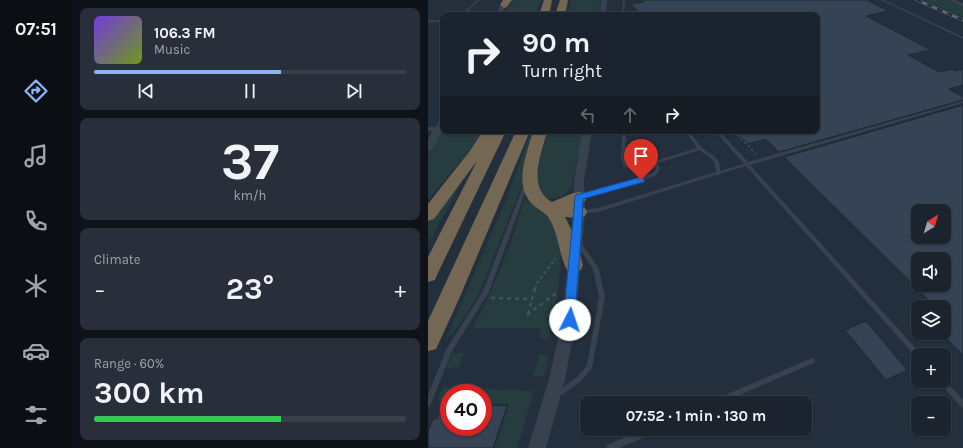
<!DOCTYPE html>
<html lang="en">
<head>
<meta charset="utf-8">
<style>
  :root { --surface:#1b232e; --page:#282f3a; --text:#f1f3f6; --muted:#a0a4aa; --line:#39404a; --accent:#8ab4f8 }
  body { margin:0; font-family:Karla,sans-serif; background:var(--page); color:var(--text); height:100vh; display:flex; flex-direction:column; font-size:15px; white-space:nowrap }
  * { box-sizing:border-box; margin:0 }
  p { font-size:13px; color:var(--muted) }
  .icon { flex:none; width:22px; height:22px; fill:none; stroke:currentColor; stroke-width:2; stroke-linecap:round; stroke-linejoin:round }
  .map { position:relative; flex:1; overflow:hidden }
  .side { display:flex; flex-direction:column; gap:8px; padding:8px; background:#0f1319; width:356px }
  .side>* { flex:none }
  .banner { position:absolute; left:12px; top:12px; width:380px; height:122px; border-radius:8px; box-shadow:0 1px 3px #0004,0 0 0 1px var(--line); background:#1b232e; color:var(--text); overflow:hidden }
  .needle { width:26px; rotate:38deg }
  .tools { position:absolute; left:483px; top:204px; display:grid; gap:8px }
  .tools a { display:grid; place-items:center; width:40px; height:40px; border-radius:8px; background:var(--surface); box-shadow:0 1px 3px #0004,0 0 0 1px var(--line); font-size:20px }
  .speed { position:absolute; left:12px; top:384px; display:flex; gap:8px; font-size:20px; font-weight:700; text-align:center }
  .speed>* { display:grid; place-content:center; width:52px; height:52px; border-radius:50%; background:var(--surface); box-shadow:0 1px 3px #0004,0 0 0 1px var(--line); line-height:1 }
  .speed .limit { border:6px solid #d22; background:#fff; color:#111 }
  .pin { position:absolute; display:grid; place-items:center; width:34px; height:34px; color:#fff; margin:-41px -17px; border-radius:50% 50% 50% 0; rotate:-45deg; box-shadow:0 0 4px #0007 }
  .pin .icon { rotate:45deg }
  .me { position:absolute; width:44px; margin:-22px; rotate:4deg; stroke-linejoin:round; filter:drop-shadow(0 0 3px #0008) }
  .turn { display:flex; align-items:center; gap:14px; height:84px; padding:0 16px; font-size:18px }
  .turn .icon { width:52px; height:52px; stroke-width:2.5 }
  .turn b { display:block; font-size:28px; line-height:34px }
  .lanes { display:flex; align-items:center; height:38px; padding:0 16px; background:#0003; justify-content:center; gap:20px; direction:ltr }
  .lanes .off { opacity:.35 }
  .big { font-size:30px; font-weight:700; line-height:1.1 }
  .side .widget { flex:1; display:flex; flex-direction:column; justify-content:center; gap:6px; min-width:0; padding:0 14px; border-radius:8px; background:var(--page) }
  .side .dial { align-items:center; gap:0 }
  .dial b { font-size:52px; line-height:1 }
  .song { display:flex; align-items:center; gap:12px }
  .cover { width:48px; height:48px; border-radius:6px; background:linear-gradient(135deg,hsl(260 70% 55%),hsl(80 70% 35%)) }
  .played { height:4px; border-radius:2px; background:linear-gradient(90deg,var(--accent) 60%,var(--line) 60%) }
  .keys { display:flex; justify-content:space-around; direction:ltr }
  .heat { display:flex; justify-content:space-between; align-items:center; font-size:22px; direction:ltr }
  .charge { height:6px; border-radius:3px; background:linear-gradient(90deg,#34c759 60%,var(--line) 0) }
  .trip { position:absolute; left:152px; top:396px; width:232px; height:40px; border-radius:8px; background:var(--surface); box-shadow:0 1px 3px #0004,0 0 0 1px var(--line); font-weight:700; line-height:40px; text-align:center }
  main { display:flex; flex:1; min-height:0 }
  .tab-bar { display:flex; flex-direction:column; width:72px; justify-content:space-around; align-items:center; background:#0b0e12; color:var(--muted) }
  .tab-bar .icon { width:28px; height:28px }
  .tab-bar .current { color:var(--accent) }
  .tab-bar b { font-size:18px; color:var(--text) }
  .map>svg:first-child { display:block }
</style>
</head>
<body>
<main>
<nav class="tab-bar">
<b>07:51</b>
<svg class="icon current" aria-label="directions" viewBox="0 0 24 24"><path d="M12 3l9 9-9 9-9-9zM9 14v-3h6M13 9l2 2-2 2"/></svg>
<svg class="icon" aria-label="music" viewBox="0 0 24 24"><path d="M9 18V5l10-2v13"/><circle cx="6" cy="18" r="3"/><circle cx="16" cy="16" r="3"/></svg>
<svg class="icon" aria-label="phone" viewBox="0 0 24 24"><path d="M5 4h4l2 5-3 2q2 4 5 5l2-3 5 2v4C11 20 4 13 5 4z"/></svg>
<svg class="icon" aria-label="climate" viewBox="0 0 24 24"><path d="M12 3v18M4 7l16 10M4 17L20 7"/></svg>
<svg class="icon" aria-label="car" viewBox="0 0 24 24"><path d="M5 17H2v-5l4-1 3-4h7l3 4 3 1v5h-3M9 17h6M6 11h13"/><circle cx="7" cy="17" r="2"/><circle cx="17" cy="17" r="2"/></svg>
<svg class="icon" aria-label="filters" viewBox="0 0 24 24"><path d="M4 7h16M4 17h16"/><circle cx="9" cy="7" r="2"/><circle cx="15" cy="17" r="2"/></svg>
</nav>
<section class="side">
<div class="widget">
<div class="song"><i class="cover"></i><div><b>106.3 FM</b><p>Music</p></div></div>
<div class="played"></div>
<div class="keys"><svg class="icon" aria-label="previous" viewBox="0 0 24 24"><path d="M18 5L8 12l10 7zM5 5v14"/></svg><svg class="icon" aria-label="pause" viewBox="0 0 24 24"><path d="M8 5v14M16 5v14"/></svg><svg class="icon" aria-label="next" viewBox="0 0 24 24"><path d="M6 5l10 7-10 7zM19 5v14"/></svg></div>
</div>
<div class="widget dial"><b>37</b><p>km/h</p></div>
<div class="widget"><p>Climate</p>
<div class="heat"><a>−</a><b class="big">23°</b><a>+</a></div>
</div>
<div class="widget"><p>Range · 60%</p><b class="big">300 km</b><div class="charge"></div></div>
</section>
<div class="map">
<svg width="535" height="448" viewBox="0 0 535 448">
  <rect width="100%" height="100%" fill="#242f3e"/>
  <g fill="#263c3f">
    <polygon points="86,0 113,0 107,15 74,15"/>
    <polygon points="143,0 172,0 171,15 140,15"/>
    <polygon points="495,0 518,0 535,7 535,17"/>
    <polygon points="15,131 54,131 34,160 0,199 0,156"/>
    <polygon points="103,131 108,131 98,174 51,294 32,324 17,341 78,200"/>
    <path d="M 119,131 L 155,131 L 143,187 C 137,196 128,200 117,198 L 107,184 Z"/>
    <polygon points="38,170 27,195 0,243 0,223 14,201"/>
    <path d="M 96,199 L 117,212 L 125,220 L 134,242 L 130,292 L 121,339 L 111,338 L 113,328 L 45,328 C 66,288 85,243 96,199 Z"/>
    <polygon points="24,353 36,353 31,367 19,368"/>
    <polygon points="111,355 121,355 116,376 105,376"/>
    <polygon points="15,387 106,391 89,448 67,448 81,404 55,403 55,393 21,393 21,402 9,401"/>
  </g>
  <g fill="#364354" stroke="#1f2835" fill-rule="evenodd">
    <polygon points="215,0 439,0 460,11 438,16 503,50 480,55 511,72 524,69 528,71 535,69 535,85 521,89 535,97 535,100 351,152 338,139 320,144 307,131 389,131 389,15 214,15 202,4 216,2"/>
    <path d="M 535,105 L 535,355 L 516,336 L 516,307 L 508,307 L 356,157 ZM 490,211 L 516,211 L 516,237 L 490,237 ZM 490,259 L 516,259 L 516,285 L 490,285 Z"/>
    <polygon points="438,321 479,370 458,380 417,330"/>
    <polygon points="21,392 21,427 55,427 55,405 79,406 65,448 0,448 0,432 5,419 9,419"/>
  </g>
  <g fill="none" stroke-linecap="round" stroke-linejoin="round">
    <polyline stroke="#3f5557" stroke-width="1.5" stroke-dasharray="2.5 2.5" stroke-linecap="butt" points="306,131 328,154"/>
    <polyline stroke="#3f5557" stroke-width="2" stroke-dasharray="3 3" stroke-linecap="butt" points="107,289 109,283 128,258"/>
    <g stroke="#3f5557" stroke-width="2.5" stroke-dasharray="4 4" stroke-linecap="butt">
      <polyline points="63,298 104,299 107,288"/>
      <polyline points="100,314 104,299"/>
      <polyline points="99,315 128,293"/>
    </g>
    <g fill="#38414e" fill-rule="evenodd">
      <polygon points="49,0 51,0 36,15 33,15"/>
      <polygon points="195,0 197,0 196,15 194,15"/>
      <polygon points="453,0 456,0 535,37 535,39"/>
      <rect x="0" y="20" width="15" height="2"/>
      <path d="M 535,101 L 535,103 L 322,165 L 492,353 L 493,355 L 490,355 L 490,358 L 488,357 L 318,166 L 292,174 L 292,175 L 288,175 L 170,212 L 152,214 L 150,212 L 152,210 L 170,208 L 288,172 C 288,158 281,158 272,150 L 230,163 L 232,170 L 227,176 L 154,198 L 150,198 L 150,196 L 223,174 L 228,170 L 226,164 L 204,168 L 196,167 L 193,158 L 194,131 L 198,131 L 197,158 L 200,165 C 209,166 219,163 227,161 C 241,157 255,152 269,148 L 257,131 L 261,131 C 265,136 269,142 273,147 C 282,155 293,155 292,171 L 316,164 L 287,131 L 291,131 L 320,162 Z"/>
      <polygon points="96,184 100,184 100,185 61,292 24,351 3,404 2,406 0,407 0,395 18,350 55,291"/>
      <polygon points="151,241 153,242 171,269 177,297 164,368 152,382 129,398 127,397 126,395 127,393 148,378 159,365 171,297 165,269 148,243 149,242"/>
      <polygon points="384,358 386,359 387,361 386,363 293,403 282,403 283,401"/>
      <polygon points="516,379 535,400 535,408 533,407 512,383 511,381 516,381"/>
      <polygon points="217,429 229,429 228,432 191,448 178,448 179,445"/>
    </g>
    <g fill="#38414e" fill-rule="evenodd">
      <polygon points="519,0 527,0 535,3 535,7"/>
      <polygon points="0,127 10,127 14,129 10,131 0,131"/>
    </g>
    <g fill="#38414e" fill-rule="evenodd">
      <polygon points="75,0 81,0 73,15 67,15"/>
      <polygon points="173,0 179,0 178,15 172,15"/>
      <polygon points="15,118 15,130 4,150 0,151 0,139 12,119"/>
      <polygon points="154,131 164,131 156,180 157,212 148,320 137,379 118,448 100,448 121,379 134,320 145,212 146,180"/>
    </g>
    <g fill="#746855" fill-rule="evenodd">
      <polygon points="75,0 84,0 79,7 76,8 72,5"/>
      <polygon points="116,0 124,0 121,15 111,15"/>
      <polygon points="132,0 140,0 137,15 127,15"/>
      <polygon points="55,131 78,131 9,275 7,280 0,282 0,257 49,161 6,219 0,221 0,204 41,152"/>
      <polygon points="88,131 102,131 31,299 8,349 0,351 0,321"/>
      <path d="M 105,131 L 119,131 C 114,154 98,187 124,202 L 145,193 L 151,192 L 157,193 L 159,197 L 157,201 L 145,206 L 157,208 L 159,212 L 157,216 L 151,218 L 137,217 L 146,235 L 155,265 L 153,270 L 146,272 L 139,270 C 131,255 131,236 122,220 C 118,212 111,211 104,204 C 85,184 99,154 105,131 Z"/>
    </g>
    <defs>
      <polyline id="rail" points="489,0 535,20"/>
    </defs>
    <use href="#rail" stroke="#5a6575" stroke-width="3"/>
    <use href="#rail" stroke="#1d2633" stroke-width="2" stroke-dasharray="5.5" stroke-linecap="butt"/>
  </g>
  <path fill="#1a73e8" stroke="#114b97" d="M 213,177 L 217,180 L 216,182 L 155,199 C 154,239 149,279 147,320 L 145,323 L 142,324 L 138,323 L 136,320 C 138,279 144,238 147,197 L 148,195 Z"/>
</svg>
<div class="tools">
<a><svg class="needle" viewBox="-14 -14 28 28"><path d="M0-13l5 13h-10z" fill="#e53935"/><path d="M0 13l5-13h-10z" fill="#a0a4aa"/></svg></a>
<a><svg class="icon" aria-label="sound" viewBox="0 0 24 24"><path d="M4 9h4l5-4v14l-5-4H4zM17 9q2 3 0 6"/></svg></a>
<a><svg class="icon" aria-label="layers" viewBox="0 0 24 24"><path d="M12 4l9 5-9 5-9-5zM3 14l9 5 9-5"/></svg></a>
<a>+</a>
<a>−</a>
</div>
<div class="speed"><div class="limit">40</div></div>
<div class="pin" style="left:213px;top:180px;background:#d93025"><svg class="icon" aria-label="arrive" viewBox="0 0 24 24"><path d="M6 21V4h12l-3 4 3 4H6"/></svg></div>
<svg class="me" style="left:142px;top:320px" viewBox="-20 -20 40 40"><circle r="19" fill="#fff"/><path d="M0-13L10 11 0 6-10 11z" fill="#1a73e8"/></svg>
<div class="trip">07:52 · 1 min · 130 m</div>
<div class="banner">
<div class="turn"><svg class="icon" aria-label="right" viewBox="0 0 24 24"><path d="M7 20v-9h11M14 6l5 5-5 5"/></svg><div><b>90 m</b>Turn right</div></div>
<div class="lanes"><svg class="icon off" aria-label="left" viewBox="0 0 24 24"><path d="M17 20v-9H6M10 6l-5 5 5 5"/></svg><svg class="icon off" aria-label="ahead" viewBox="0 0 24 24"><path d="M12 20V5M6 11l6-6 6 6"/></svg><svg class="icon" aria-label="right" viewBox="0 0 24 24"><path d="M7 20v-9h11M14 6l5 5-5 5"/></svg></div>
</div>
</div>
</main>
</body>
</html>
